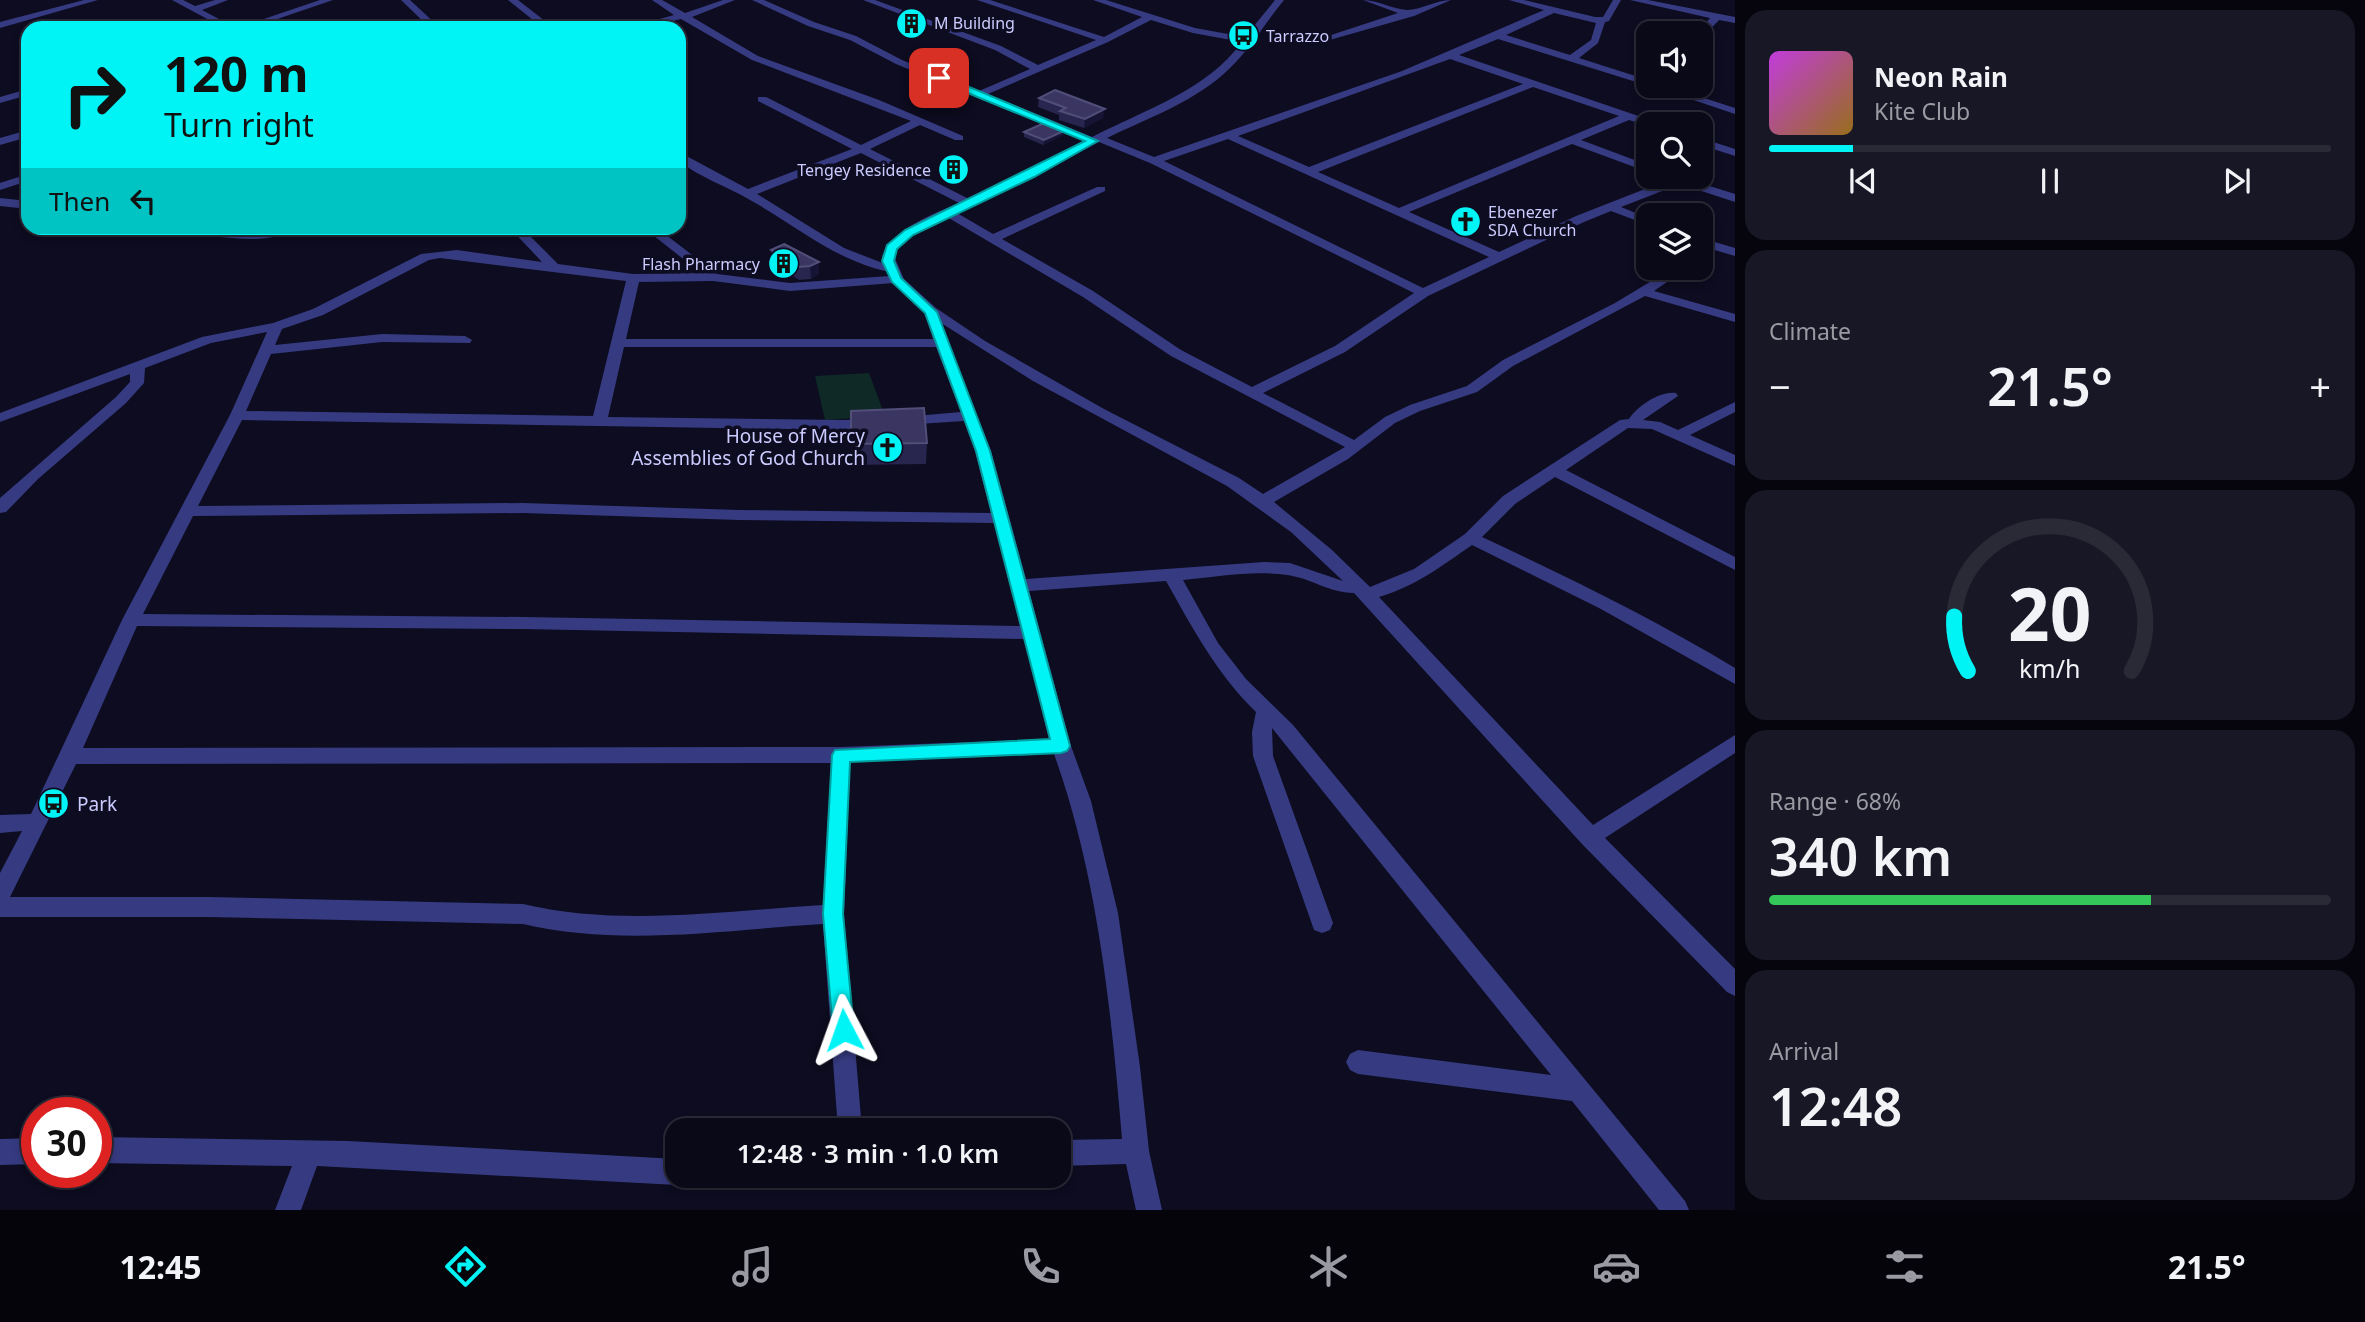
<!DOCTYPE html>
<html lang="en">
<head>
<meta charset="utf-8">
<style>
  :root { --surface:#0a0918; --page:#181725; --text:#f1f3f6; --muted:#999aa2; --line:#2a2a37; --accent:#00f4f6 }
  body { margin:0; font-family:"Noto Sans",sans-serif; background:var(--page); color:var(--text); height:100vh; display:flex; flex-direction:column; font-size:26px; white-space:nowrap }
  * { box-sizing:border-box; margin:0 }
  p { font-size:23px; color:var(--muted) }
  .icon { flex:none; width:38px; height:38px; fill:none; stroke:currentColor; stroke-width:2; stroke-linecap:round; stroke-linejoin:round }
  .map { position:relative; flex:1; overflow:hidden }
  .panel { display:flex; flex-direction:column; gap:10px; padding:10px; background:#06050d; width:630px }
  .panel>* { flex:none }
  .banner { position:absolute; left:21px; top:21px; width:665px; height:214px; border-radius:21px; box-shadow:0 4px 10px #0003,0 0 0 2px var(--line); background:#00f4f6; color:#111; overflow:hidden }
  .tools { position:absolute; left:1636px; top:21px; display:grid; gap:14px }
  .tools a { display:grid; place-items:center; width:77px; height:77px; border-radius:14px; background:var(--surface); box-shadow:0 4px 10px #0003,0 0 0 2px var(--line); font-size:35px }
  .speed { position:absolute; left:21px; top:1097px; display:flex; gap:14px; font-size:35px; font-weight:700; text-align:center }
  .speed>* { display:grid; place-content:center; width:91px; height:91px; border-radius:50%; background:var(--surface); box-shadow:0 4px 10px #0003,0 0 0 2px var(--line); line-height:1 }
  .speed .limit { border:10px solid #d22; background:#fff; color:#111 }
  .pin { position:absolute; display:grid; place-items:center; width:60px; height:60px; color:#fff; margin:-30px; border-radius:14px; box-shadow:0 4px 10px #0006 }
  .me { position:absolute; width:77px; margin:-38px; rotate:356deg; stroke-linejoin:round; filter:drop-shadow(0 0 5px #0008) }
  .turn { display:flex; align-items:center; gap:24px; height:147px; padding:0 28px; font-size:32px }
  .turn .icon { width:91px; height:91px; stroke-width:2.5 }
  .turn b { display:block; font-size:49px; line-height:60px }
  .then { display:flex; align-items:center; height:66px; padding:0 28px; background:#0003; gap:14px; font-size:26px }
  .big { font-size:52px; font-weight:600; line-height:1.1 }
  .panel .tile { flex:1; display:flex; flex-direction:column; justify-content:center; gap:10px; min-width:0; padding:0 24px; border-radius:21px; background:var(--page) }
  .panel .dial { align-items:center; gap:0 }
  .dial svg { height:182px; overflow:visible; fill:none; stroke:var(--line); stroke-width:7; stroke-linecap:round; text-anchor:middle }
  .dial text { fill:var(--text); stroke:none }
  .song { display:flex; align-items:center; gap:21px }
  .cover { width:84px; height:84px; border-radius:10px; background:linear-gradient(135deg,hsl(290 70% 55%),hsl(40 70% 35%)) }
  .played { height:7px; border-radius:4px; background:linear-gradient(90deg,var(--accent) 15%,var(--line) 15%) }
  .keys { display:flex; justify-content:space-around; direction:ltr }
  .heat { display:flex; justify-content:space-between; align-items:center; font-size:38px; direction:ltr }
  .charge { height:10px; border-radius:5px; background:linear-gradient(90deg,#34c759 68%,var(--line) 0) }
  .trip { position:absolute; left:665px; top:1118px; width:406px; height:70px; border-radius:21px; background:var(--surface); box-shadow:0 4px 10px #0003,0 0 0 2px var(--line); font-weight:600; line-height:70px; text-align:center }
  .tabs { display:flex; height:112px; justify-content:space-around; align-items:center; background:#04040a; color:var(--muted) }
  .tabs .icon { width:49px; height:49px }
  .tabs .on { color:var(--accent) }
  .tabs b { font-size:32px; color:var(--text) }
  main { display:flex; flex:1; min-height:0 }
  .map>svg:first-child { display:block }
</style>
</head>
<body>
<main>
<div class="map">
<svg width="1735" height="1210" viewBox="0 0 1735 1210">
  <rect width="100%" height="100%" fill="#0d0c20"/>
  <polygon fill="#0f2a26" points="869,373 885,416 825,420 815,376"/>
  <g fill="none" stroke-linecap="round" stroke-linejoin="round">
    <g fill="#363a80" fill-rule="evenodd">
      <polygon points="84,0 98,0 0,28 0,22"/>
      <polygon points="172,0 183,0 195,6 215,0 228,0 202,10 236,28 224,28"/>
      <polygon points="320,0 333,0 251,28 237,28"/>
      <polygon points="401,0 410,0 440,28 430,28"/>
      <polygon points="508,0 518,0 554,28 543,28"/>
      <path d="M 652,0 L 662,0 L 685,13 L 723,0 L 735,0 L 692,17 L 758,56 L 879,100 L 963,136 L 963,140 L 955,140 L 920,125 L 870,149 L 969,199 L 1084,141 L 896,64 L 850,40 L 808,26 L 752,0 L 764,0 L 814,22 L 856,36 L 902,60 L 979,91 L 1030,69 L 995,50 L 863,0 L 875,0 L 1001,46 L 1038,65 L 1096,40 L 977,0 L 990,0 L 1104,37 L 1142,17 L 1093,0 L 1106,0 L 1195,28 L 1245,37 L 1275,0 L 1284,0 C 1266,22 1251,48 1230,68 C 1197,101 1148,118 1107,138 L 1154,157 L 1402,71 L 1544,10 L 1509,0 L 1524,0 L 1595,17 L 1603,17 L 1613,0 L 1621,0 L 1609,21 L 1605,22 L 1598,43 L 1579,58 L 1648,80 L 1649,86 L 1498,39 L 1459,55 L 1656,122 L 1657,124 L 1648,126 L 1629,120 L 1581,140 L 1648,165 L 1648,172 L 1572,144 L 1409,212 L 1499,252 L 1576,216 L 1668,180 L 1664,177 L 1681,177 L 1735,194 L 1735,202 L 1680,184 L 1621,207 L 1648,218 L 1648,225 L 1611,211 L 1584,222 L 1428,296 L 1345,352 L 1263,393 L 1354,440 L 1385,417 L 1410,405 L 1467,386 L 1503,360 L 1615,303 L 1673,268 L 1687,268 L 1654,291 L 1735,314 L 1735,322 L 1645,296 L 1513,366 L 1477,392 L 1420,411 L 1395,423 L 1348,459 L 1274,502 L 1332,550 L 1370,587 L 1414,569 L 1465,534 L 1503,496 L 1620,420 L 1629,419 C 1637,406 1661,390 1676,393 L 1678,396 L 1643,420 L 1660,422 L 1678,430 L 1735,402 L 1735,412 L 1690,435 L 1735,455 L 1735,466 L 1652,429 L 1628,428 L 1566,470 L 1735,557 L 1735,570 L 1555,477 L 1515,504 L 1482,537 C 1568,577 1654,619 1735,668 L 1735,684 L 1599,608 L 1472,545 C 1442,566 1414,587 1379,597 L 1593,825 L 1735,735 L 1735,753 L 1605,838 L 1735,969 L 1735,996 L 1727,992 L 1582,844 L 1354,593 C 1329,593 1311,578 1287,575 C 1253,570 1216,577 1183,580 L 1218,643 L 1246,679 L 1293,725 L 1685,1201 L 1689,1210 L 1659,1210 L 1572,1101 L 1358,1074 L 1350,1070 L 1346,1062 L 1350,1054 L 1358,1050 L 1551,1075 L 1272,728 L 1273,756 L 1333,923 L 1330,930 L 1322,933 L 1314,930 L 1253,756 L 1252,732 L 1256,712 C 1217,674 1193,629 1166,581 L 1029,591 L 1071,746 L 1091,801 L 1118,913 L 1140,1067 L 1149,1151 L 1162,1210 L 1136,1210 L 1126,1164 L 1059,1166 L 1059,1140 L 1122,1139 C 1111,1009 1098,877 1054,754 L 850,762 L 844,914 L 862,1130 L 838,1130 L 823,924 C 724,930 620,947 523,924 L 208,917 L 0,917 L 0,873 L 22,831 L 0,833 L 0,815 L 31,814 L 122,620 L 230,415 L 267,332 L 211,343 L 145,368 L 144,383 L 126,403 L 38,479 L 6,512 L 0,513 L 0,498 L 116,397 L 130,382 L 130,374 L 0,422 L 0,413 L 202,337 L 273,323 L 313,309 L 421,254 L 457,250 L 542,262 L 510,228 L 522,228 L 558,264 L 633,274 L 701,273 L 644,228 L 657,228 L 717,274 L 790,283 L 890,276 L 889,272 C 832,259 799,227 750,200 C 727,186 700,178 679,161 L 679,152 L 748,189 L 852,149 L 758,101 L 758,97 L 766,97 L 861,145 L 911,121 L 752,60 L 681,19 L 643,28 L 627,28 L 674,15 ZM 1554,13 L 1596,23 L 1591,40 L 1570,55 L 1506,35 ZM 1151,20 L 1193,33 L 1242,42 C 1206,91 1144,110 1092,137 L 988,94 L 1108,42 ZM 1450,59 L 1523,84 L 1309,167 L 1238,136 ZM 1533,87 L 1619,116 L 1399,208 L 1318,172 ZM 1228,139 L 1489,257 L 1423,288 L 1164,161 ZM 1099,142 L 1150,163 L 1414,293 L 1335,346 L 1252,387 L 1181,350 L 1093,291 L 1002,239 L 1105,191 L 1105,187 L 1097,187 L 993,234 L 957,213 L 1008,190 ZM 861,153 L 959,203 C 931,215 896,227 882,256 L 885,264 L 844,248 L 757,194 ZM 947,217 L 1083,297 L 1171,356 L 1345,447 L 1263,494 L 1239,478 L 1104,409 L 985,341 L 936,308 L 904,279 L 894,256 C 904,236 928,226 947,217 ZM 440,258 L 626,281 L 593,416 L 246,411 L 271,354 L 382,342 L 470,343 L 472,340 L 465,336 L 382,334 L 275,345 L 282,329 L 323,315 L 429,260 ZM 713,281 L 790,291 L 894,283 L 924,311 L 933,339 L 626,339 L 639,282 ZM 941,323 L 1033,381 L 1227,486 L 1291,532 L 1343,581 L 1290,563 L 1264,562 L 1026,579 L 991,451 ZM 624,347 L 936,347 L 961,412 L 903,417 L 896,421 L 903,425 L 964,421 L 975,451 L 991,513 L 739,510 L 523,503 L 198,506 L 242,420 L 845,430 L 875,428 L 882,423 L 875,418 L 845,420 L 608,417 ZM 523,513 L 739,520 L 994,523 L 1020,626 L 524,617 L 143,614 L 193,516 ZM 137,626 L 524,629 L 1024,639 L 1049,739 L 841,747 L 83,748 ZM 831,763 L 823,905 C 724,911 620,927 523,904 L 208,897 L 10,897 L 76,764 Z"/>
      <path d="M 1363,0 C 1378,0 1392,9 1407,10 C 1421,10 1436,0 1451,0 L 1414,16 L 1319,43 L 1319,39 L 1398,13 Z"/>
      <polygon points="1630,0 1648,0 1735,17 1735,23 1719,20 1701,39 1701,33 1698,33 1710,18"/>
      <polygon points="1652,86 1667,86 1735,108 1735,114"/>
      <polygon points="28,89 28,95 0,103 0,97"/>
      <polygon points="28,130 28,137 0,145 0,138"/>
      <polygon points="1701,138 1735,149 1735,156 1701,145"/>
      <polygon points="28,174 28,181 0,190 0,183"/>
      <polygon points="0,198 28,201 28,209 0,206"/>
      <path d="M 174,228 L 212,228 L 248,231 L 293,228 C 268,249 211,234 180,232 Z"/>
      <polygon points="1701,238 1735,248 1735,256 1701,246"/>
      <polygon points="96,1137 348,1141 677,1159 677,1176 688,1176 686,1181 677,1185 317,1166 301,1210 275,1210 292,1166 96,1163"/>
      <polygon points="37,1138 37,1164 0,1165 0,1139"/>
    </g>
  </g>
  <g fill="#28254e">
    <polygon points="1039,98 1103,118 1084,128 1059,120 1059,115 1038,107"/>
    <polygon points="1024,132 1063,135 1043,145 1024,137"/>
    <polygon points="771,250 819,262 819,274 811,279 799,280 772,263"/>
    <polygon points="851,411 927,443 926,464 852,465"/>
  </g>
  <g fill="#161334">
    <polygon points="1105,109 1103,118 1084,128 1085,119"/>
    <polygon points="1064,131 1063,135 1043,145 1044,140"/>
    <polygon points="819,262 819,274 811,279 810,266"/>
  </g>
  <g fill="#3a3661" stroke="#514e7a" stroke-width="2">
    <polygon points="1055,90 1105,109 1085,119 1060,111 1066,108 1039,98"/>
    <polygon points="1044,123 1064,131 1044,140 1024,132"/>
    <polygon points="784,244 819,262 810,266 798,267 771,250"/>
    <polygon points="924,408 927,443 851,444 851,411"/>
  </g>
  <polygon fill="#00f4f6" stroke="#009fa0" stroke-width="2" points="936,76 943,76 1098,141 1034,177 913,235 897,249 894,261 901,278 937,312 990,451 1070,746 1067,751 1061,753 850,762 843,914 854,1030 851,1037 844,1040 836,1037 833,1030 823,914 832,755 835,750 1050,739 976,451 925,313 892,282 882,261 887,245 905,230 1085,141 936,80"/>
  <defs>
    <symbol id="building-disc" viewBox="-11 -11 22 22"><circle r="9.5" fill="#00f4f6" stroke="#0d0c20"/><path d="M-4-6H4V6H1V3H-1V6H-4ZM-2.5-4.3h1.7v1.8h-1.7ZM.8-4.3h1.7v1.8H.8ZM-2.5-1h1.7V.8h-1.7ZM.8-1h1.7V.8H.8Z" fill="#111"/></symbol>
    <symbol id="bus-disc" viewBox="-11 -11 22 22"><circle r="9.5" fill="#00f4f6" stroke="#0d0c20"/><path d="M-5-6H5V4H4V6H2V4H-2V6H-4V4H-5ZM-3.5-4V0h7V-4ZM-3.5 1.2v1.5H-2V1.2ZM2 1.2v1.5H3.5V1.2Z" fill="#111"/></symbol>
    <symbol id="church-disc" viewBox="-11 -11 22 22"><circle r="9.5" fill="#00f4f6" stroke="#0d0c20"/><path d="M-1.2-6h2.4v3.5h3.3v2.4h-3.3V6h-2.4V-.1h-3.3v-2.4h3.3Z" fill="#111"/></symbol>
  </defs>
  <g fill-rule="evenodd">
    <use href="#building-disc" x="894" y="6" width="35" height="35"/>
    <use href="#bus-disc" x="1226" y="18" width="35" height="35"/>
    <use href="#building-disc" x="936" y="152" width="35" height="35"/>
    <use href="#church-disc" x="1448" y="204" width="35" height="35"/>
    <use href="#building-disc" x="766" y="246" width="35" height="35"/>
    <use href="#church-disc" x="870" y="430" width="35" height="35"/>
    <use href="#bus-disc" x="36" y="786" width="35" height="35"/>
  </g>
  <g text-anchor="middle" stroke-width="7" stroke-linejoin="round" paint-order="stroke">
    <g font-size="16" fill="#cccbff" stroke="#0d0c20" text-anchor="start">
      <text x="934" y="29">M Building</text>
      <text x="1266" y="42">Tarrazzo</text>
      <text x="931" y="176" text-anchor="end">Tengey Residence</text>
      <text x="1488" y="218">Ebenezer<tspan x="1488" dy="18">SDA Church</tspan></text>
      <text x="760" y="270" text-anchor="end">Flash Pharmacy</text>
    </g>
    <g font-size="19" fill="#cccbff" stroke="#0d0c20" text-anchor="end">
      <text x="865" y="443">House of Mercy<tspan x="865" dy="22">Assemblies of God Church</tspan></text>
      <text x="77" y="811" text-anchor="start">Park</text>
    </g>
  </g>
</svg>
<div class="tools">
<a><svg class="icon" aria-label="sound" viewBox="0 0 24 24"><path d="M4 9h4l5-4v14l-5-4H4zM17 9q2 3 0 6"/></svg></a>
<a><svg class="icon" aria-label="search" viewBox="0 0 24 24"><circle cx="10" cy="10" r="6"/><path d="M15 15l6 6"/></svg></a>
<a><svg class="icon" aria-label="layers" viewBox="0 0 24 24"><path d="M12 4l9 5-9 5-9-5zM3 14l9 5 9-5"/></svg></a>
</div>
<div class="speed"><div class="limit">30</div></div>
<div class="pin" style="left:939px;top:78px;background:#d93025"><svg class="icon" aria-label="arrive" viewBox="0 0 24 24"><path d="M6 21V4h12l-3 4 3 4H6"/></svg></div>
<svg class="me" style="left:844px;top:1030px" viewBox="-20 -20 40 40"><path d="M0-17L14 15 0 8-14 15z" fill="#00f4f6" stroke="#fff" stroke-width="4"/></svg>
<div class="trip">12:48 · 3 min · 1.0 km</div>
<div class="banner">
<div class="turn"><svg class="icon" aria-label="right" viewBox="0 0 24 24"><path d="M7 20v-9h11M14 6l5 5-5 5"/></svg><div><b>120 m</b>Turn right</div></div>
<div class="then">Then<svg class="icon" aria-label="left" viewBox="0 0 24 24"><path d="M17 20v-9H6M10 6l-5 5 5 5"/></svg></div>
</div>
</div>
<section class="panel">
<div class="tile">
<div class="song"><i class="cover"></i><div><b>Neon Rain</b><p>Kite Club</p></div></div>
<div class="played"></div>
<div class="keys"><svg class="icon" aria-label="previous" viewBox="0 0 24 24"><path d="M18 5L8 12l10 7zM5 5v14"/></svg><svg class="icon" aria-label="pause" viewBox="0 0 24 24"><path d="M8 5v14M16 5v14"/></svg><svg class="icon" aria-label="next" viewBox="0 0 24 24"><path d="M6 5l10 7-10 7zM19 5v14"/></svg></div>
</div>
<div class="tile"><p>Climate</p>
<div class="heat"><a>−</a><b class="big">21.5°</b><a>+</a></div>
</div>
<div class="tile dial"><svg viewBox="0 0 100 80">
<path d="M14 69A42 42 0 1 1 86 69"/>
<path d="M14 69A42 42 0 0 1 8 45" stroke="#00f4f6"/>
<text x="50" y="56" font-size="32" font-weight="700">20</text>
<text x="50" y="72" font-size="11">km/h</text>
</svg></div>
<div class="tile"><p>Range · 68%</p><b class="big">340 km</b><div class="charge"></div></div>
<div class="tile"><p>Arrival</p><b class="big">12:48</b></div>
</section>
</main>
<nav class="tabs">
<b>12:45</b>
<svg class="icon on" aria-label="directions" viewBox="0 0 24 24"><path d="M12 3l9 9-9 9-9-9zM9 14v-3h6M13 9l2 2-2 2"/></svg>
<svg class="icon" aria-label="music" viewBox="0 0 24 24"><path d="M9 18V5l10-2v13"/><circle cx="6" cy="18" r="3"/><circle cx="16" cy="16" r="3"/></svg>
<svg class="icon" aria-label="phone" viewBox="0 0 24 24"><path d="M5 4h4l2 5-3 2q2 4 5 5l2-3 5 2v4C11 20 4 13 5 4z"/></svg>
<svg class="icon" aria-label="climate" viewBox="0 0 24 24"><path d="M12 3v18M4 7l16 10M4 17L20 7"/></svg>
<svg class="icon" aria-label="car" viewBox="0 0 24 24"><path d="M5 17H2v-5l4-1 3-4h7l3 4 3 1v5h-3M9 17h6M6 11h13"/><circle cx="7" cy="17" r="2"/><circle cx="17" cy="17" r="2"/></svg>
<svg class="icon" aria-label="filters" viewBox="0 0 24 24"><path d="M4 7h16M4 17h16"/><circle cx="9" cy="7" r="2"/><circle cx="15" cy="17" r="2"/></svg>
<b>21.5°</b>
</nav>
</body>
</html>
